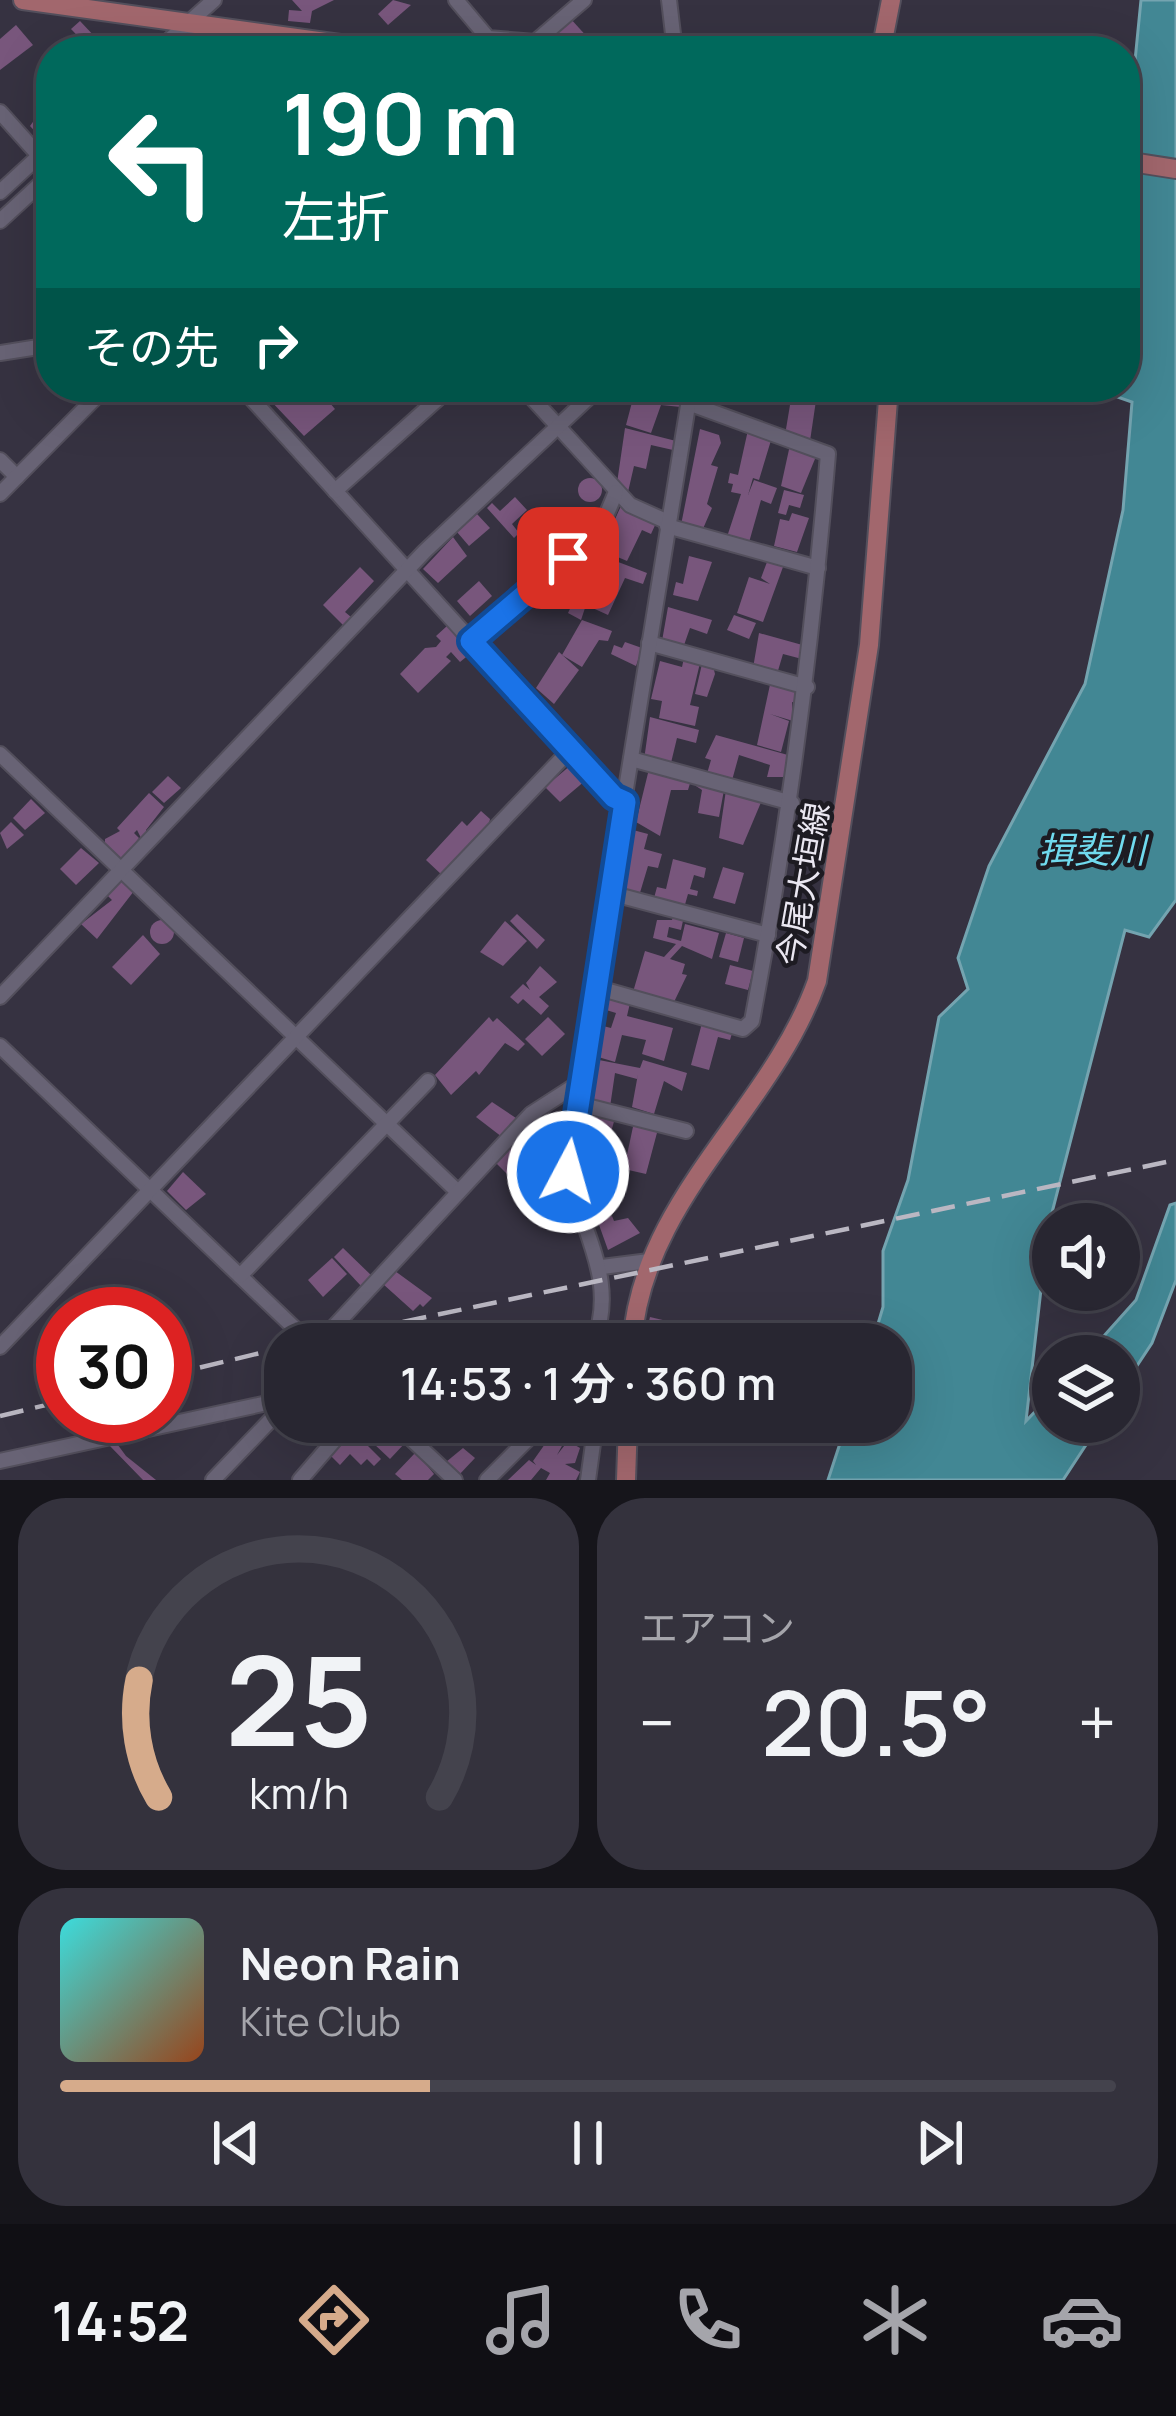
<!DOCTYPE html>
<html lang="ja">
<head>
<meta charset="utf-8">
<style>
  :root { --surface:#282631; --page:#34323d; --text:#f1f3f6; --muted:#a5a5ab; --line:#44434d; --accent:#d6ab8b }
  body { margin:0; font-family:Manrope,"Noto Sans JP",sans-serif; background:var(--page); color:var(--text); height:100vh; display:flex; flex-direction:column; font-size:45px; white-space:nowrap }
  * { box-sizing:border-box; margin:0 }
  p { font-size:39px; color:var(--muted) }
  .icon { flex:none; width:66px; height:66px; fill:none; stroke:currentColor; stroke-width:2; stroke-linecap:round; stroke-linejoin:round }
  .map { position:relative; height:1480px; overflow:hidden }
  .drawer { display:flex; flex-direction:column; gap:18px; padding:18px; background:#16151b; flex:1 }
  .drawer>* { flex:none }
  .top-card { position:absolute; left:36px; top:36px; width:1104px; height:366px; border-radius:48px; box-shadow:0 12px 48px #0002,0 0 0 3px var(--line); background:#00695c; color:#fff; overflow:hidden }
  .fabs { position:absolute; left:1032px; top:1203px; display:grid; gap:24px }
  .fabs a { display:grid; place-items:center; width:108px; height:108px; border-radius:50%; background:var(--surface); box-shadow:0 12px 48px #0002,0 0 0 3px var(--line); font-size:60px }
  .speed { position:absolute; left:36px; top:1287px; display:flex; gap:24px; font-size:60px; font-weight:700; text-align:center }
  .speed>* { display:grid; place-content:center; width:156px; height:156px; border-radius:50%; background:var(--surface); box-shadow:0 12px 48px #0002,0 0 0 3px var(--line); line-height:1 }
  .speed .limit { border:18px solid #d22; background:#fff; color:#111 }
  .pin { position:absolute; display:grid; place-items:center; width:102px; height:102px; color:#fff; margin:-51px; border-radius:24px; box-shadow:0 6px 18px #0006 }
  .me { position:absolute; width:132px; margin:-66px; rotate:6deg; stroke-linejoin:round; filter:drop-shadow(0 0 9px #0008) }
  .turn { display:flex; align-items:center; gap:42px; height:252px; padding:0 48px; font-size:54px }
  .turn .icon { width:156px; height:156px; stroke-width:2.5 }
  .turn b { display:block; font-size:84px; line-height:102px }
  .then { display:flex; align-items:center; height:114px; padding:0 48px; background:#0003; gap:24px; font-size:45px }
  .big { font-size:90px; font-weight:600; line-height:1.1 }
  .drawer .tile { flex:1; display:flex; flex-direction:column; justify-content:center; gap:18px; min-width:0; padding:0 42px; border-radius:48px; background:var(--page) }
  .drawer .dial { align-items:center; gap:0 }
  .dial svg { height:312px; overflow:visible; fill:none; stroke:var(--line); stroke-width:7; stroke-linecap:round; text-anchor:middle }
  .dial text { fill:var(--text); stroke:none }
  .song { display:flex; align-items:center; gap:36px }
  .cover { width:144px; height:144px; border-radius:18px; background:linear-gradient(135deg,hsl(180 70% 55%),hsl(20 70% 35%)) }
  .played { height:12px; border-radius:6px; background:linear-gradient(90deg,var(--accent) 35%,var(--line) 35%) }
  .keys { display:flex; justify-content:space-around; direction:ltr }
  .heat { display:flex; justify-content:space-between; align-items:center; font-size:66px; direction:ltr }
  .drawer .tiles { flex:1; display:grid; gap:18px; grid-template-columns:1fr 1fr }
  .tile:last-child { grid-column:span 2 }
  .trip { position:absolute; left:264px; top:1323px; width:648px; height:120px; border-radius:48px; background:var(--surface); box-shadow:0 12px 48px #0002,0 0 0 3px var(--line); font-weight:600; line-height:120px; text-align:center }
  .tab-bar { display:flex; height:192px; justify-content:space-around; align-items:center; background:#100f14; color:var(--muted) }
  .tab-bar .icon { width:84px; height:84px }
  .tab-bar .selected { color:var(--accent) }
  .tab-bar b { font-size:54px; color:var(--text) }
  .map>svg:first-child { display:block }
</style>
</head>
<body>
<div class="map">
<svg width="1176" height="1480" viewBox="0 0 1176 1480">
  <rect width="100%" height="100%" fill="#363241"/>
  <g fill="#428794" stroke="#74a4b0" stroke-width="3">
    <polygon points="1141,0 1176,0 1176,900 1149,937 1125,930 1048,1228 1026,1421 1053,1393 1053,1422 1101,1422 1063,1480 828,1480 847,1422 891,1422 891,1344 872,1344 883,1307 883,1251 908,1180 939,1017 968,989 958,958 989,866 1085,684 1123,510 1132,402 1106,393 1107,387 1125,387 1125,162"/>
    <polygon points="1176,1203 1176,1280 1152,1343 1119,1393 1119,1356 1086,1356 1136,1300 1170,1205"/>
  </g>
  <g fill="#78567c">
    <polygon points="292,0 334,0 312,11 310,23 288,21 289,10 302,11"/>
    <polygon points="393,0 411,5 388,25 378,14"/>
    <polygon points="570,18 589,39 585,51 572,51 555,32"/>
    <polygon points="80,21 96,38 107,51 92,51 71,29"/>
    <polygon points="16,25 33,45 0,70 0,39"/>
    <polygon points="51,97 51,128 40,137 30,126"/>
    <polygon points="282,387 316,387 335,409 304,436 269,399"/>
    <polygon points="636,387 666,387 685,397 681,407 661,405 651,433 626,425"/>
    <polygon points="793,387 818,387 810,441 785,435"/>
    <polygon points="625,428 676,441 673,450 651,445 646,469 634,466 628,492 617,483"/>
    <polygon points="700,429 719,435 721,443 711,465 718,467 707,504 712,508 702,531 681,525"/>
    <polygon points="748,430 772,437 759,480 753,478 748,495 754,480 777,488 771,504 761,500 748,546 726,540 741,494 731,492 733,484 728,483 730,473 738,475"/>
    <polygon points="790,445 817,454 801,493 781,486"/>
    <circle cx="590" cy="490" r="12"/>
    <polygon points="784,490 804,495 800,508 789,505 786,515 778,513"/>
    <polygon points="515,497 527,510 512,524 519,533 514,538 487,508 492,503 500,511"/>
    <polygon points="621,506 657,521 651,534 642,530 627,561 601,550"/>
    <polygon points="792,513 809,518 797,552 774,546 780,519 789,521"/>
    <polygon points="477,514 490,528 469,546 457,532"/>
    <polygon points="453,537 467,556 438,583 423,569"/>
    <polygon points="689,556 712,562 698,601 673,595 676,582 683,584"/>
    <polygon points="613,560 647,573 643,584 625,578 608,615 586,605 581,620 568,613 575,598 582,601 586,596 599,568 608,572"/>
    <polygon points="767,562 783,567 763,622 737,613 749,577 770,584 761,578"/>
    <polygon points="360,567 374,581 345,612 351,617 343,625 323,605"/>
    <polygon points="479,581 492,596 470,616 457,601"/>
    <polygon points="668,607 712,620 707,634 690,628 683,648 662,641"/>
    <polygon points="734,615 756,623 749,639 727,630"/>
    <polygon points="582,620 612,631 608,641 599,640 582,667 562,655"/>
    <polygon points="447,626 471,653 460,662 451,652 446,657 451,661 418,693 400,674 425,648 436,647 441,641 436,636"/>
    <polygon points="759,633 806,646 802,659 783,654 777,674 753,668"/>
    <polygon points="625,642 642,648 636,666 611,654 614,645 622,648"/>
    <polygon points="559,652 579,670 554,704 536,688"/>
    <polygon points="684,658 700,663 690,705 699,707 695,726 659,718 662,701 651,699 660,661 682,667"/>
    <polygon points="702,664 713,666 715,674 707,697 695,694"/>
    <polygon points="771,680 802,689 798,704 792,702 793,721 770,714 789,721 781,752 757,745"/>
    <polygon points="650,717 699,730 696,743 677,738 670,767 644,760"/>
    <polygon points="716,735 795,757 789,777 767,777 770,765 739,755 731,784 706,777 711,760 705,758"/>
    <polygon points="571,765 586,780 560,802 545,787"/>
    <polygon points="649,769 691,780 688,790 671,790 660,836 636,822"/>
    <polygon points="168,776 181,788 164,803 152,792"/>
    <polygon points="693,784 724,790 719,817 698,813 702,790"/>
    <polygon points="726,790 762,800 743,845 719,838"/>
    <polygon points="149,793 164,807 146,830 147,837 141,838 137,830 134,833 139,838 121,861 105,846 105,839 120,831 117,828"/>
    <polygon points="31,799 45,813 25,830 13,818"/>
    <polygon points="481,811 490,819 488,828 443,876 426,860 462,821 467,826"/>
    <polygon points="11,822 24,835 7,849 0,833"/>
    <polygon points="633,830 648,834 644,849 662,854 658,868 648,866 639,896 622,891 622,886"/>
    <polygon points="81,848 99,863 76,885 60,869"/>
    <polygon points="673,859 706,868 704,878 694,875 690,889 698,891 697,896 688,894 684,908 654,898 657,887 666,889"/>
    <polygon points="723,867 744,873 735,904 713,898"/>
    <polygon points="121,880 134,891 97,939 81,924 112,900 107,895"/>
    <polygon points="674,913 684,916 681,930 669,927 667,937 681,941 685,924 719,933 712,959 682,946 670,959 685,964 682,974 687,975 674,1002 633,992 645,951 664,957 676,944 653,938 657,920 672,920"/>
    <polygon points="517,914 545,940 537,949 510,921"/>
    <circle cx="162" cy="932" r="12"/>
    <polygon points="505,921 527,941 503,966 480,952"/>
    <polygon points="726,933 744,938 738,962 719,957"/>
    <polygon points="143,935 160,954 131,985 112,967"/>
    <polygon points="730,965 753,971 748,990 725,984"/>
    <polygon points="540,966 557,982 539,997 549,1006 541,1015 523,999 518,1004 510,997 523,984 530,990 526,983"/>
    <polygon points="606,997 630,1003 627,1016 673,1028 664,1061 642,1054 646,1040 622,1035 615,1062 595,1056 603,1026 611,1028 616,1013 603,1009"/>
    <polygon points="489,1017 493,1022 497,1018 525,1044 518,1051 505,1043 479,1075 476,1071 451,1095 435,1075"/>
    <polygon points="548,1017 565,1034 542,1056 525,1039"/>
    <polygon points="702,1023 733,1030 730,1040 718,1037 709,1070 691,1065"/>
    <polygon points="599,1060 640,1068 643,1060 687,1073 682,1091 664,1081 654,1114 632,1107 638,1074 637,1079 615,1073 610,1107 588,1101"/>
    <polygon points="492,1102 519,1120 502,1137 476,1117"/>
    <polygon points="589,1111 615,1118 602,1164 578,1157"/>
    <polygon points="634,1122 658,1129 646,1174 624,1169"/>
    <polygon points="530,1130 545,1145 513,1180 496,1163"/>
    <polygon points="183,1172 206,1194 186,1210 167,1191"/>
    <polygon points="612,1216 614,1221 628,1218 640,1233 608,1250 598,1222"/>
    <polygon points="343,1248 373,1277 362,1287 334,1257"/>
    <polygon points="332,1258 347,1274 323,1297 308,1280"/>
    <polygon points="395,1271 432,1298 423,1307 420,1304 413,1311 383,1284"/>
    <polygon points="650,1317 667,1321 662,1342 645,1338"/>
    <polygon points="366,1422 384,1422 405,1443 390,1459 373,1443 384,1433 377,1426 367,1437 359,1429"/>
    <polygon points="557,1427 569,1433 557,1455 568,1441 580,1448 575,1463 565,1464 580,1472 576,1480 546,1480 550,1473 541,1468 531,1480 508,1480 529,1460 536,1465 533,1461"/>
    <polygon points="352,1430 381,1459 374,1466 367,1459 361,1465 350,1454 340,1465 329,1454"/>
    <polygon points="115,1441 126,1456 156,1480 143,1480 109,1445"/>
    <polygon points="463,1448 475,1458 458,1476 446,1462"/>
    <polygon points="416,1452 434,1474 428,1480 402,1480 395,1474"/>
  </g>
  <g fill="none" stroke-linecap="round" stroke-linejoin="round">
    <defs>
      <g id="minor">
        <polyline points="456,0 488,38 535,42 584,0"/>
        <polyline points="669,0 675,51"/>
        <polyline points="157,51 214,0"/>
        <polyline points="177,51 189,28"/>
        <polyline points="0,112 51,169"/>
        <polyline points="0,192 51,145"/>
        <polyline points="0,221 51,174"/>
        <polyline points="0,353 51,345"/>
        <polyline points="241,387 613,797 625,802"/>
        <polyline points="522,387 630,505 668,522"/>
        <polyline points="0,460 17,477"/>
        <polyline points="335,491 451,387"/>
        <polyline points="0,494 106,387"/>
        <polyline points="667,526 818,568"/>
        <polyline points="471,641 600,530 616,492"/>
        <polyline points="649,643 807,687"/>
        <polyline points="0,754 458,1192"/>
        <polyline points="631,759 792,803"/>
        <polyline points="610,893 768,935"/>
        <path d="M 595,987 L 743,1029 L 752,1021 C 788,832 812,645 828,454 L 688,403"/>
        <polyline points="0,997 425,551 600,387"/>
        <polyline points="0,1046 311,1344"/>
        <polyline points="575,1103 686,1131"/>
        <polyline points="602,1267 649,1261"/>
        <polyline points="240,1276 428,1081"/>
        <polyline points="318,1344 531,1114 579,1083"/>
        <path d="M 593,1344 C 622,1272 571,1222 567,1153 L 691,387"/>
        <polyline points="0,1347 570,750"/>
        <polyline points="393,1422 455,1480"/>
        <polyline points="0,1461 272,1402 284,1406"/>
        <polyline points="213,1480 285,1405"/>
        <polyline points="300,1480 350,1422"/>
        <polyline points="487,1480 545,1422"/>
        <polyline points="588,1480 596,1422"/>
      </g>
      <g id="major">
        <polyline points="23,0 391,51"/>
        <polyline points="881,51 891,0"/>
        <polyline points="1125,161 1176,169"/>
        <path d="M 632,1344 C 642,1198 771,1111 817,981 L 869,645 L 889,387"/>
        <polyline points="626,1480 628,1422"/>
      </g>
    </defs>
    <use href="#minor" stroke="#534f5c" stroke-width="18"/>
    <use href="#major" stroke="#534f5c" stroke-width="22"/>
    <use href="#minor" stroke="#686375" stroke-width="14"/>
    <use href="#major" stroke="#a2676d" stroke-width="18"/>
    <g stroke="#bab7c2" stroke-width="4.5" stroke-dasharray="24 12" stroke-linecap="butt">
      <polyline points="297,1344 1176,1160"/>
      <polyline points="165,1376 285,1347"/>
      <polyline points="0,1416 63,1401"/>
    </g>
  </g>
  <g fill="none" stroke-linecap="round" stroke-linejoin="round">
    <defs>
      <polyline id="route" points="568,558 471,641 614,797 625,802 568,1172"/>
    </defs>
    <use href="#route" stroke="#114b97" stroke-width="30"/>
    <use href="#route" stroke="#1a73e8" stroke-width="21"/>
  </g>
  <g text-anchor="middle" stroke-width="9" stroke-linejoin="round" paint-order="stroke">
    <g font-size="33" fill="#eae7f1" stroke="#1d1b22">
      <text transform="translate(803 884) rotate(-80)" y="12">今尾大垣線</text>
    </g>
    <g font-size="36" font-style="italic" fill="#70daee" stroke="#1d1b22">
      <text x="1092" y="863">揖斐川</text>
    </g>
  </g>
</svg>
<div class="fabs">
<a><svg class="icon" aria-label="sound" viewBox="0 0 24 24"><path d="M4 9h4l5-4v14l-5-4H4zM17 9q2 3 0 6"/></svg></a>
<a><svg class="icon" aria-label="layers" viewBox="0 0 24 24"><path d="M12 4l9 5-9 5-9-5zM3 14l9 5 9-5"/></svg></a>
</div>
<div class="speed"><div class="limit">30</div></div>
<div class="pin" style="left:568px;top:558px;background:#d93025"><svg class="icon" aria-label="arrive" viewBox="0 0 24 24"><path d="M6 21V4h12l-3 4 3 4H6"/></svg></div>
<svg class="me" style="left:568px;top:1172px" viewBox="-20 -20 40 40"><circle r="17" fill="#1a73e8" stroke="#fff" stroke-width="3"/><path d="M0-11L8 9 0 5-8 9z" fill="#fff"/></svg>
<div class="trip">14:53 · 1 分 · 360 m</div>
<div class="top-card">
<div class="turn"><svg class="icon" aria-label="left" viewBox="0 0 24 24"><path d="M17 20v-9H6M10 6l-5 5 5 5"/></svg><div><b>190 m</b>左折</div></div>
<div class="then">その先<svg class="icon" aria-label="right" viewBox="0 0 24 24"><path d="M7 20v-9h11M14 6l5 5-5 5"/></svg></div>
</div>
</div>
<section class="drawer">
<div class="tiles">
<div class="tile dial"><svg viewBox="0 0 100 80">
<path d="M14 69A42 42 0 1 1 86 69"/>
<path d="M14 69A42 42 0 0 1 9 39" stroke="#d6ab8b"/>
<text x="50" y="56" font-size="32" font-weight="700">25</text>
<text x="50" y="72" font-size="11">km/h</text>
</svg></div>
<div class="tile"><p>エアコン</p>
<div class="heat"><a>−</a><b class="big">20.5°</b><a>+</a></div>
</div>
<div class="tile">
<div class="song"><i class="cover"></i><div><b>Neon Rain</b><p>Kite Club</p></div></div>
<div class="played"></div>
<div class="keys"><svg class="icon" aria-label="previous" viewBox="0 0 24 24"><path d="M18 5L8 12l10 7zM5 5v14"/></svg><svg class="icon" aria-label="pause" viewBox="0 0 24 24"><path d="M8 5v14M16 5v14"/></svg><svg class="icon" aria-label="next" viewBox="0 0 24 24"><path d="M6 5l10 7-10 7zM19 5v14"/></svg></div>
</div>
</div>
</section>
<nav class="tab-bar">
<b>14:52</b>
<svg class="icon selected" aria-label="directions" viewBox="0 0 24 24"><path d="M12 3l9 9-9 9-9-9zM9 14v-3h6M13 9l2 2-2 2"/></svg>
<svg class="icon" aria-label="music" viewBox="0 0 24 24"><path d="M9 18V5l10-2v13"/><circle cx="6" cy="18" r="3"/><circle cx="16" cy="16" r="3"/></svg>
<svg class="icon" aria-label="phone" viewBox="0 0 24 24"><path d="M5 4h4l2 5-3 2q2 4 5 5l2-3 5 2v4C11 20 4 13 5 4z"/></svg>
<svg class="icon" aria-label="climate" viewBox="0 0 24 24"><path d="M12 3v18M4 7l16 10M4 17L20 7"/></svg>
<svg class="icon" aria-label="car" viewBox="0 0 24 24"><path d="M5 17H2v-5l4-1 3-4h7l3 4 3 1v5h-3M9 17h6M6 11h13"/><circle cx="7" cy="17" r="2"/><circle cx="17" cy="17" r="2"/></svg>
</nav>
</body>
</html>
